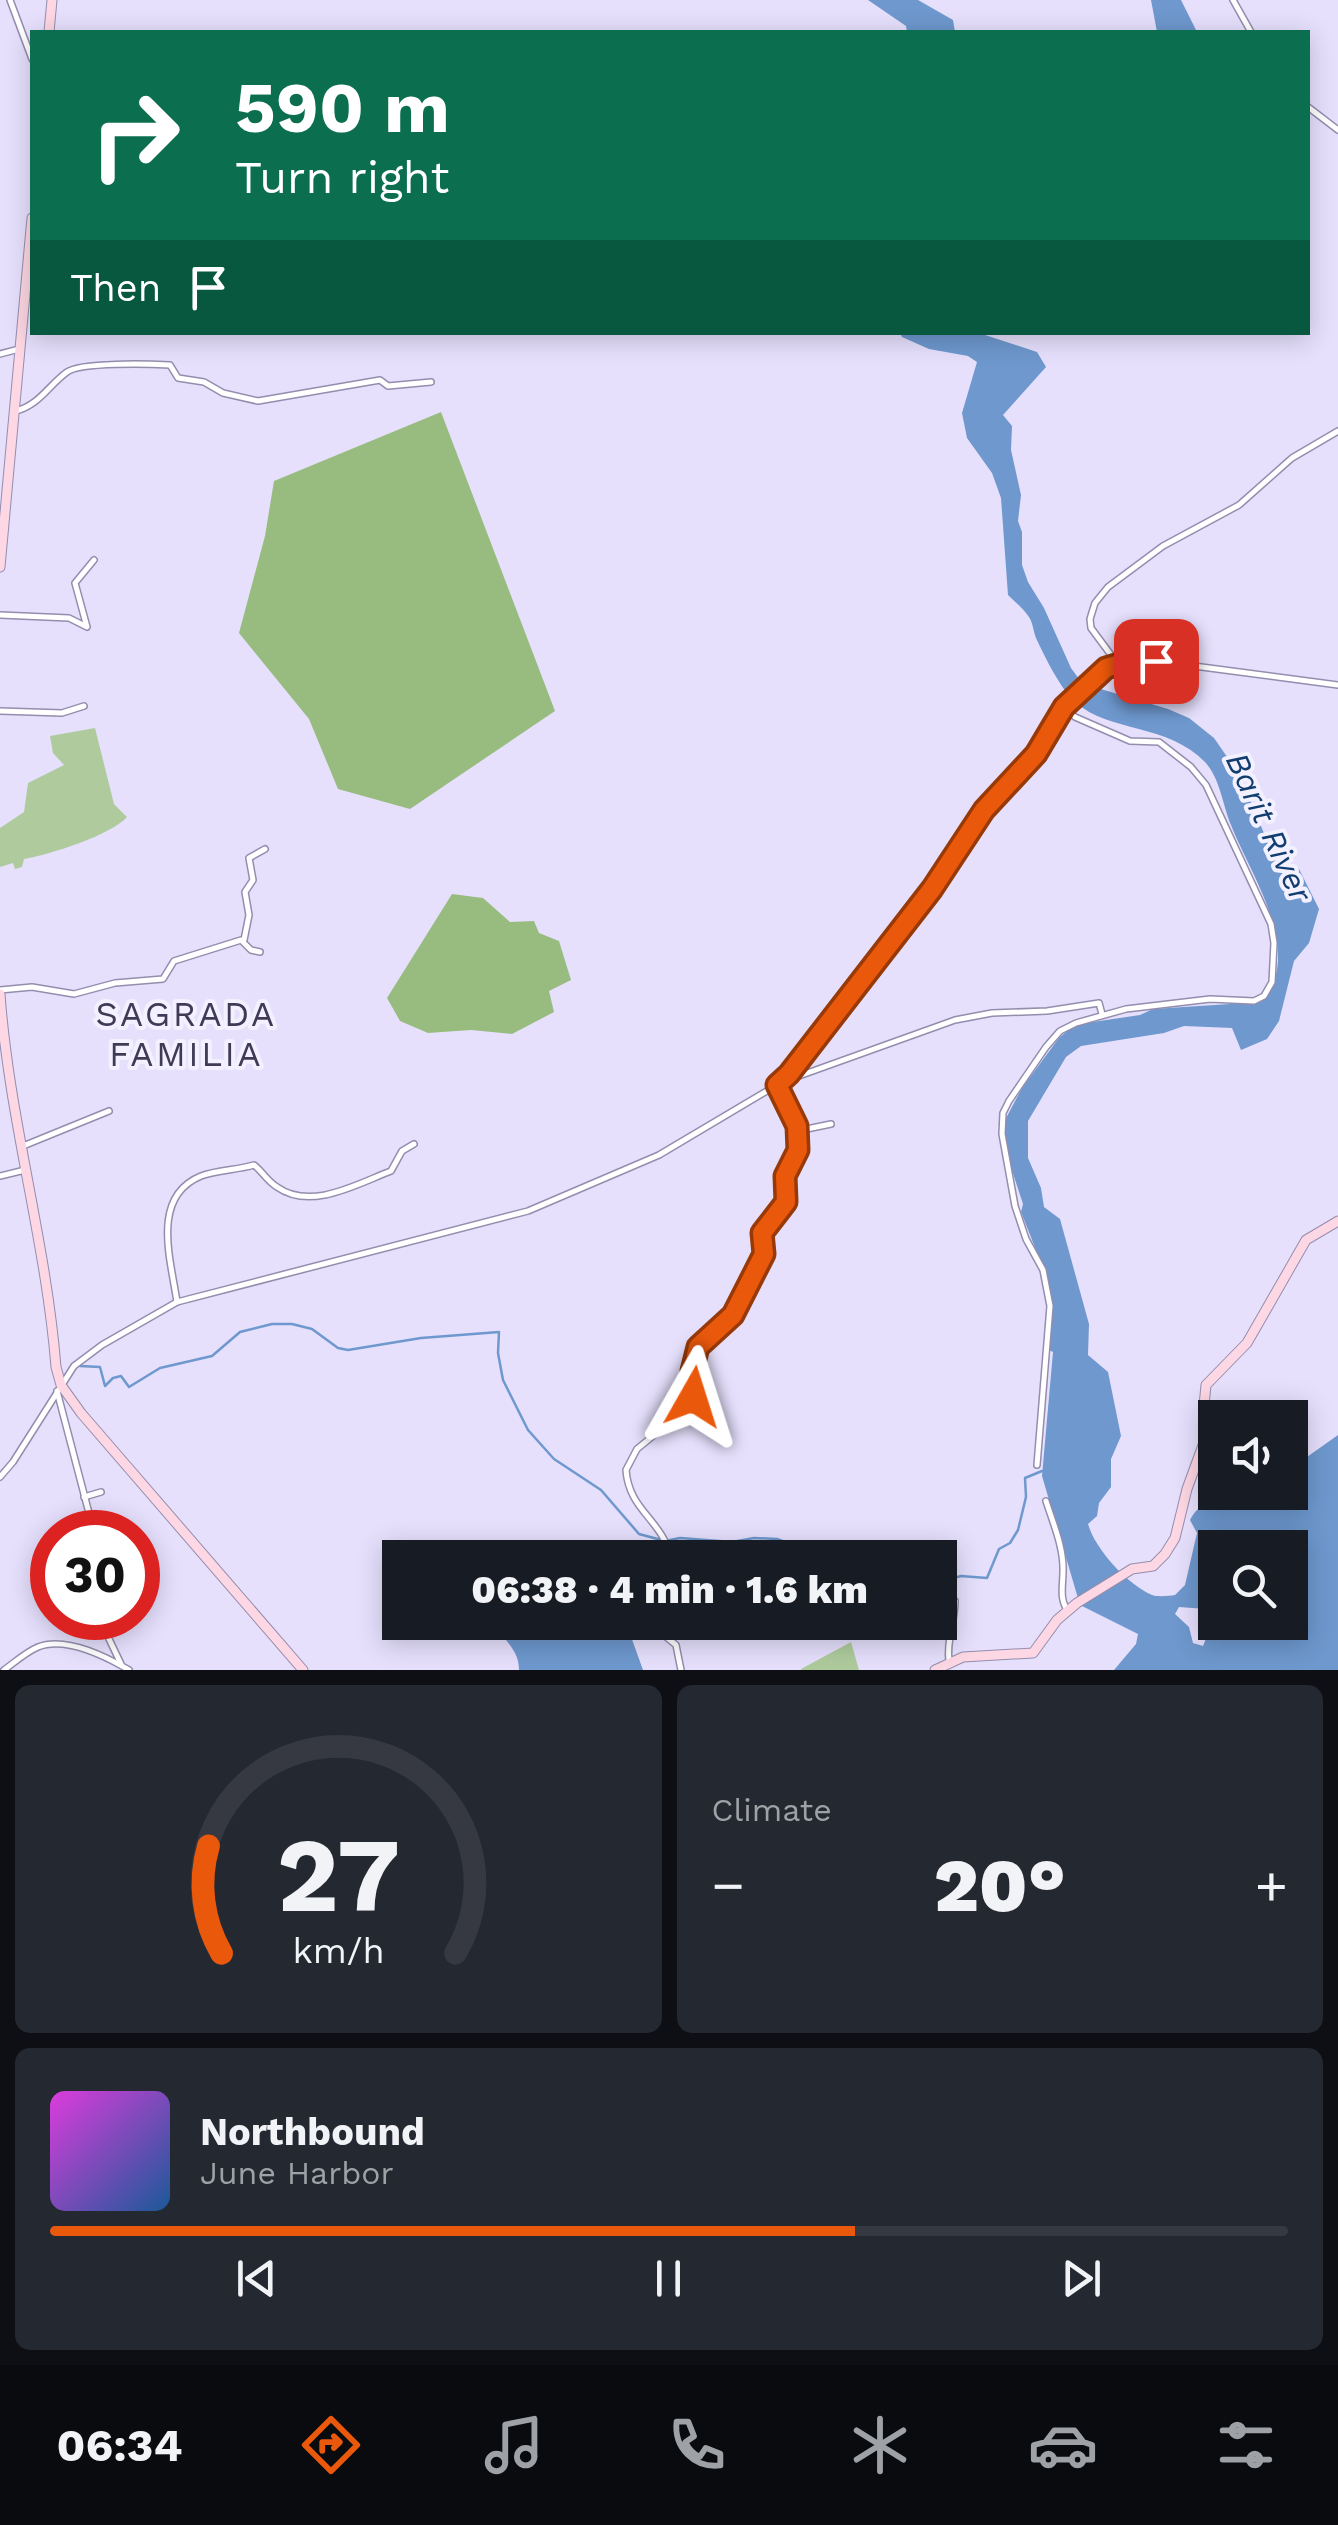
<!DOCTYPE html>
<html lang="en">
<head>
<meta charset="utf-8">
<style>
  :root { --surface:#171b24; --page:#242831; --text:#f1f3f6; --muted:#9ea1a6; --line:#363941; --accent:#ea580c }
  body { margin:0; font-family:"Work Sans",sans-serif; background:var(--page); color:var(--text); height:100vh; display:flex; flex-direction:column; font-size:38px; white-space:nowrap }
  * { box-sizing:border-box; margin:0 }
  p { font-size:32px; color:var(--muted) }
  .icon { flex:none; width:55px; height:55px; fill:none; stroke:currentColor; stroke-width:2; stroke-linecap:round; stroke-linejoin:round }
  .map { position:relative; height:1670px; overflow:hidden }
  .panel { display:flex; flex-direction:column; gap:15px; padding:15px; background:#0d0f14; flex:1 }
  .panel>* { flex:none }
  .guide { position:absolute; left:30px; top:30px; width:1280px; height:305px; border-radius:0px; box-shadow:0 5px 25px #0003; background:#0b6e4f; color:#fff; overflow:hidden }
  .controls { position:absolute; left:1198px; top:1400px; display:grid; gap:20px }
  .controls a { display:grid; place-items:center; width:110px; height:110px; border-radius:0px; background:var(--surface); box-shadow:0 5px 25px #0003; font-size:50px }
  .speed { position:absolute; left:30px; top:1510px; display:flex; gap:20px; font-size:50px; font-weight:700; text-align:center }
  .speed>* { display:grid; place-content:center; width:130px; height:130px; border-radius:50%; background:var(--surface); box-shadow:0 5px 25px #0003; line-height:1 }
  .speed .limit { border:15px solid #d22; background:#fff; color:#111 }
  .pin { position:absolute; display:grid; place-items:center; width:85px; height:85px; color:#fff; margin:-42px; border-radius:20px; box-shadow:0 5px 15px #0006 }
  .me { position:absolute; width:110px; margin:-55px; rotate:6deg; stroke-linejoin:round; filter:drop-shadow(0 0 8px #0008) }
  .turn { display:flex; align-items:center; gap:35px; height:210px; padding:0 40px; font-size:45px }
  .turn .icon { width:130px; height:130px; stroke-width:2.5 }
  .turn b { display:block; font-size:70px; line-height:85px }
  .then { display:flex; align-items:center; height:95px; padding:0 40px; background:#0003; gap:20px; font-size:38px }
  .big { font-size:75px; font-weight:800; line-height:1.1 }
  .panel .tile { flex:1; display:flex; flex-direction:column; justify-content:center; gap:15px; min-width:0; padding:0 35px; border-radius:15px; background:var(--page) }
  .panel .dial { align-items:center; gap:0 }
  .dial svg { height:260px; overflow:visible; fill:none; stroke:var(--line); stroke-width:7; stroke-linecap:round; text-anchor:middle }
  .dial text { fill:var(--text); stroke:none }
  .song { display:flex; align-items:center; gap:30px }
  .cover { width:120px; height:120px; border-radius:15px; background:linear-gradient(135deg,hsl(300 70% 55%),hsl(210 70% 35%)) }
  .played { height:10px; border-radius:5px; background:linear-gradient(90deg,var(--accent) 65%,var(--line) 65%) }
  .keys { display:flex; justify-content:space-around; direction:ltr }
  .heat { display:flex; justify-content:space-between; align-items:center; font-size:55px; direction:ltr }
  .panel .tiles { flex:1; display:grid; gap:15px; grid-template-columns:1fr 1fr }
  .tile:last-child { grid-column:span 2 }
  .trip { position:absolute; left:382px; top:1540px; width:575px; height:100px; border-radius:0px; background:var(--surface); box-shadow:0 5px 25px #0003; font-weight:800; line-height:100px; text-align:center }
  .menu { display:flex; height:160px; justify-content:space-around; align-items:center; background:#090b0e; color:var(--muted) }
  .menu .icon { width:70px; height:70px }
  .menu .selected { color:var(--accent) }
  .menu b { font-size:45px; color:var(--text) }
  .map>svg:first-child { display:block }
</style>
</head>
<body>
<div class="map">
<svg width="1338" height="1670" viewBox="0 0 1338 1670">
  <rect width="100%" height="100%" fill="#e6e0fd"/>
  <g fill="#afcb9d">
    <path d="M 95,728 L 114,804 L 127,817 C 111,835 49,855 24,859 L 22,867 L 15,869 L 13,863 L 0,867 L 0,828 L 24,812 L 28,783 L 64,765 L 53,753 L 50,736 Z"/>
    <polygon points="851,1642 859,1670 801,1670 801,1669"/>
  </g>
  <g fill="#98bc7f">
    <polygon points="441,412 555,711 410,809 338,789 309,719 239,633 265,536 274,481"/>
    <polygon points="452,894 483,898 510,922 534,921 539,933 559,941 571,980 549,991 554,1012 512,1034 471,1030 428,1033 400,1021 387,998"/>
  </g>
  <g fill="#6e98ce" fill-rule="evenodd">
    <polygon points="868,0 918,0 953,20 955,32 907,32 906,26"/>
    <polygon points="1151,0 1181,0 1197,32 1157,32"/>
    <path d="M 900,333 L 979,333 L 1037,352 L 1046,367 L 1003,415 L 1012,426 L 1011,450 L 1021,495 L 1018,521 L 1022,532 L 1022,565 L 1028,582 L 1044,608 L 1071,668 L 1079,679 L 1094,687 L 1168,709 L 1189,718 L 1214,738 L 1239,774 L 1266,838 L 1288,864 L 1299,869 L 1319,909 L 1309,943 L 1294,961 L 1279,1021 L 1267,1039 L 1241,1050 L 1232,1028 L 1184,1026 L 1164,1033 L 1081,1046 L 1066,1057 L 1028,1121 L 1028,1158 L 1041,1188 L 1044,1207 L 1060,1219 L 1089,1324 L 1088,1355 L 1108,1372 L 1121,1436 L 1111,1459 L 1111,1487 L 1099,1503 L 1097,1516 L 1088,1524 C 1095,1549 1127,1584 1152,1595 C 1157,1597 1169,1596 1175,1595 L 1185,1585 L 1197,1533 L 1190,1520 C 1205,1488 1259,1493 1290,1492 L 1290,1469 L 1338,1435 L 1338,1670 L 1114,1670 L 1136,1644 L 1138,1634 L 1080,1605 L 1042,1476 L 1053,1352 L 1049,1350 L 1049,1283 L 1021,1212 L 1023,1204 L 1007,1155 L 1004,1122 L 1022,1088 L 1059,1038 L 1072,1027 L 1086,1023 L 1140,1015 L 1153,1009 L 1261,1002 C 1306,953 1250,874 1231,825 C 1223,806 1220,778 1205,762 C 1167,723 1110,733 1075,702 C 1060,688 1045,657 1036,638 C 1033,630 1033,623 1029,617 C 1023,608 1015,602 1008,595 L 1001,498 L 992,473 L 967,438 L 962,413 L 977,362 L 968,356 L 929,349 L 902,337 ZM 1215,1548 L 1290,1548 L 1290,1622 L 1215,1622 ZM 1179,1607 L 1206,1609 L 1209,1631 L 1203,1646 L 1193,1643 L 1189,1627 L 1175,1614 Z"/>
    <path d="M 504,1622 L 629,1623 L 629,1631 L 643,1670 L 519,1670 C 519,1655 512,1648 503,1636 L 497,1639 L 493,1632 Z"/>
  </g>
  <g fill="none" stroke-linecap="round" stroke-linejoin="round">
    <g stroke="#6e98ce" stroke-width="2.5">
      <polyline points="80,1366 100,1367 105,1386 113,1378 121,1376 129,1387 160,1368 212,1356 240,1332 272,1324 292,1324 312,1329 338,1348 348,1350 421,1338 499,1332 498,1353 503,1380 528,1430 554,1459 601,1490 639,1534 665,1541 680,1538 732,1542 754,1538 777,1539 802,1548 816,1558"/>
      <polyline points="940,1582 961,1576 987,1578 999,1549 1010,1543 1018,1530 1026,1497 1025,1478 1042,1471"/>
    </g>
    <defs>
      <g id="street">
        <polyline points="10,0 32,59"/>
        <polyline points="1233,0 1251,32"/>
        <polyline points="1308,107 1338,130"/>
        <polyline points="0,354 19,349"/>
        <path d="M 16,411 C 39,405 48,386 67,372 C 81,362 149,364 170,365 L 178,378 L 204,382 L 223,393 L 258,401 L 380,380 L 388,386 L 431,382"/>
        <polyline points="0,615 69,618 87,627 75,583 94,560"/>
        <polyline points="1117,663 1091,628 1090,619 1095,603 1108,587 1163,546 1239,505 1292,458 1338,431"/>
        <polyline points="0,711 62,713 84,706"/>
        <polyline points="244,940 249,915 245,892 253,880 249,858 265,849"/>
        <polyline points="0,990 32,987 74,994 115,983 163,979 174,961 241,940 251,950 260,952"/>
        <polyline points="785,1081 955,1020 992,1013 1047,1011 1099,1003 1102,1014"/>
        <polyline points="797,1131 831,1124"/>
        <polyline points="23,1146 109,1111"/>
        <polyline points="0,1176 25,1170"/>
        <path d="M 177,1302 C 171,1260 150,1197 201,1176 C 217,1170 237,1170 254,1165 C 262,1171 267,1181 277,1187 C 311,1211 357,1184 391,1171 L 402,1151 L 414,1144"/>
        <polyline points="57,1391 90,1517"/>
        <polyline points="1037,1465 1050,1306 1043,1270 1026,1239 1015,1206 1002,1134 1003,1113 1009,1101 1046,1047 1060,1031 1076,1023 1126,1009 1210,999 1254,1001 1264,996 1272,982 1274,943 1271,924 1206,785 1191,767 1159,742 1130,741 1075,717 1064,707"/>
        <polyline points="0,1477 13,1462 74,1366 102,1345 177,1302 528,1211 659,1155 782,1082 918,908 984,810 1036,754 1064,707 1106,668 1126,662 1156,661 1338,685"/>
        <polyline points="84,1497 101,1492"/>
        <path d="M 1046,1501 C 1053,1523 1064,1548 1063,1572 C 1063,1586 1059,1599 1068,1611"/>
        <path d="M 671,1558 C 662,1519 629,1511 626,1470 L 637,1449 L 691,1405 L 692,1371 L 698,1347 L 733,1315 L 764,1254 L 763,1230 L 784,1205 L 785,1176 L 798,1150 L 797,1126 L 777,1085"/>
        <polyline points="99,1618 121,1664"/>
        <polyline points="657,1622 659,1631 676,1645 681,1670"/>
        <path d="M 949,1661 C 946,1640 955,1622 955,1601"/>
        <path d="M 4,1670 C 15,1662 26,1652 38,1647 C 66,1636 105,1656 129,1670"/>
      </g>
      <g id="secondary">
        <polyline points="49,32 52,0"/>
        <polyline points="0,567 32,218"/>
        <path d="M 0,994 C 9,1119 46,1241 56,1367 L 61,1385 L 81,1413 L 303,1670"/>
        <polyline points="935,1670 963,1657 1033,1653 1057,1620 1077,1603 1132,1569 1153,1566 1165,1554 1175,1538 1187,1489 1206,1437 1209,1426 1204,1406 1206,1385 1247,1343 1306,1240 1338,1221"/>
      </g>
    </defs>
    <use href="#street" stroke="#948dae" stroke-width="8"/>
    <use href="#secondary" stroke="#948dae" stroke-width="11"/>
    <use href="#street" stroke="#fff" stroke-width="5"/>
    <use href="#secondary" stroke="#fdd7e3" stroke-width="9"/>
  </g>
  <g fill="none" stroke-linecap="round" stroke-linejoin="round">
    <defs>
      <polyline id="route" points="693,1397 692,1371 698,1347 733,1315 764,1254 762,1233 786,1202 785,1176 798,1150 797,1126 777,1085 789,1074 932,889 984,810 1036,754 1064,707 1106,668 1126,662 1156,661"/>
    </defs>
    <use href="#route" stroke="#983908" stroke-width="25"/>
    <use href="#route" stroke="#ea580c" stroke-width="18"/>
  </g>
  <g text-anchor="middle" stroke-width="8" stroke-linejoin="round" paint-order="stroke">
    <g font-size="32" font-style="italic" fill="#123d6f" stroke="#f3f0ff">
      <text transform="translate(1269 827) rotate(65)" y="11">Barit River</text>
    </g>
    <g font-size="35" letter-spacing="2.5" fill="#413a57" stroke="#f3f0ff">
      <text x="186" y="1026">SAGRADA<tspan x="186" dy="40">FAMILIA</tspan></text>
    </g>
  </g>
</svg>
<div class="controls">
<a><svg class="icon" aria-label="sound" viewBox="0 0 24 24"><path d="M4 9h4l5-4v14l-5-4H4zM17 9q2 3 0 6"/></svg></a>
<a><svg class="icon" aria-label="search" viewBox="0 0 24 24"><circle cx="10" cy="10" r="6"/><path d="M15 15l6 6"/></svg></a>
</div>
<div class="speed"><div class="limit">30</div></div>
<div class="pin" style="left:1156px;top:661px;background:#d93025"><svg class="icon" aria-label="arrive" viewBox="0 0 24 24"><path d="M6 21V4h12l-3 4 3 4H6"/></svg></div>
<svg class="me" style="left:693px;top:1397px" viewBox="-20 -20 40 40"><path d="M0-17L14 15 0 8-14 15z" fill="#ea580c" stroke="#fff" stroke-width="4"/></svg>
<div class="trip">06:38 · 4 min · 1.6 km</div>
<div class="guide">
<div class="turn"><svg class="icon" aria-label="right" viewBox="0 0 24 24"><path d="M7 20v-9h11M14 6l5 5-5 5"/></svg><div><b>590 m</b>Turn right</div></div>
<div class="then">Then<svg class="icon" aria-label="arrive" viewBox="0 0 24 24"><path d="M6 21V4h12l-3 4 3 4H6"/></svg></div>
</div>
</div>
<section class="panel">
<div class="tiles">
<div class="tile dial"><svg viewBox="0 0 100 80">
<path d="M14 69A42 42 0 1 1 86 69"/>
<path d="M14 69A42 42 0 0 1 10 36" stroke="#ea580c"/>
<text x="50" y="56" font-size="32" font-weight="700">27</text>
<text x="50" y="72" font-size="11">km/h</text>
</svg></div>
<div class="tile"><p>Climate</p>
<div class="heat"><a>−</a><b class="big">20°</b><a>+</a></div>
</div>
<div class="tile">
<div class="song"><i class="cover"></i><div><b>Northbound</b><p>June Harbor</p></div></div>
<div class="played"></div>
<div class="keys"><svg class="icon" aria-label="previous" viewBox="0 0 24 24"><path d="M18 5L8 12l10 7zM5 5v14"/></svg><svg class="icon" aria-label="pause" viewBox="0 0 24 24"><path d="M8 5v14M16 5v14"/></svg><svg class="icon" aria-label="next" viewBox="0 0 24 24"><path d="M6 5l10 7-10 7zM19 5v14"/></svg></div>
</div>
</div>
</section>
<nav class="menu">
<b>06:34</b>
<svg class="icon selected" aria-label="directions" viewBox="0 0 24 24"><path d="M12 3l9 9-9 9-9-9zM9 14v-3h6M13 9l2 2-2 2"/></svg>
<svg class="icon" aria-label="music" viewBox="0 0 24 24"><path d="M9 18V5l10-2v13"/><circle cx="6" cy="18" r="3"/><circle cx="16" cy="16" r="3"/></svg>
<svg class="icon" aria-label="phone" viewBox="0 0 24 24"><path d="M5 4h4l2 5-3 2q2 4 5 5l2-3 5 2v4C11 20 4 13 5 4z"/></svg>
<svg class="icon" aria-label="climate" viewBox="0 0 24 24"><path d="M12 3v18M4 7l16 10M4 17L20 7"/></svg>
<svg class="icon" aria-label="car" viewBox="0 0 24 24"><path d="M5 17H2v-5l4-1 3-4h7l3 4 3 1v5h-3M9 17h6M6 11h13"/><circle cx="7" cy="17" r="2"/><circle cx="17" cy="17" r="2"/></svg>
<svg class="icon" aria-label="filters" viewBox="0 0 24 24"><path d="M4 7h16M4 17h16"/><circle cx="9" cy="7" r="2"/><circle cx="15" cy="17" r="2"/></svg>
</nav>
</body>
</html>
